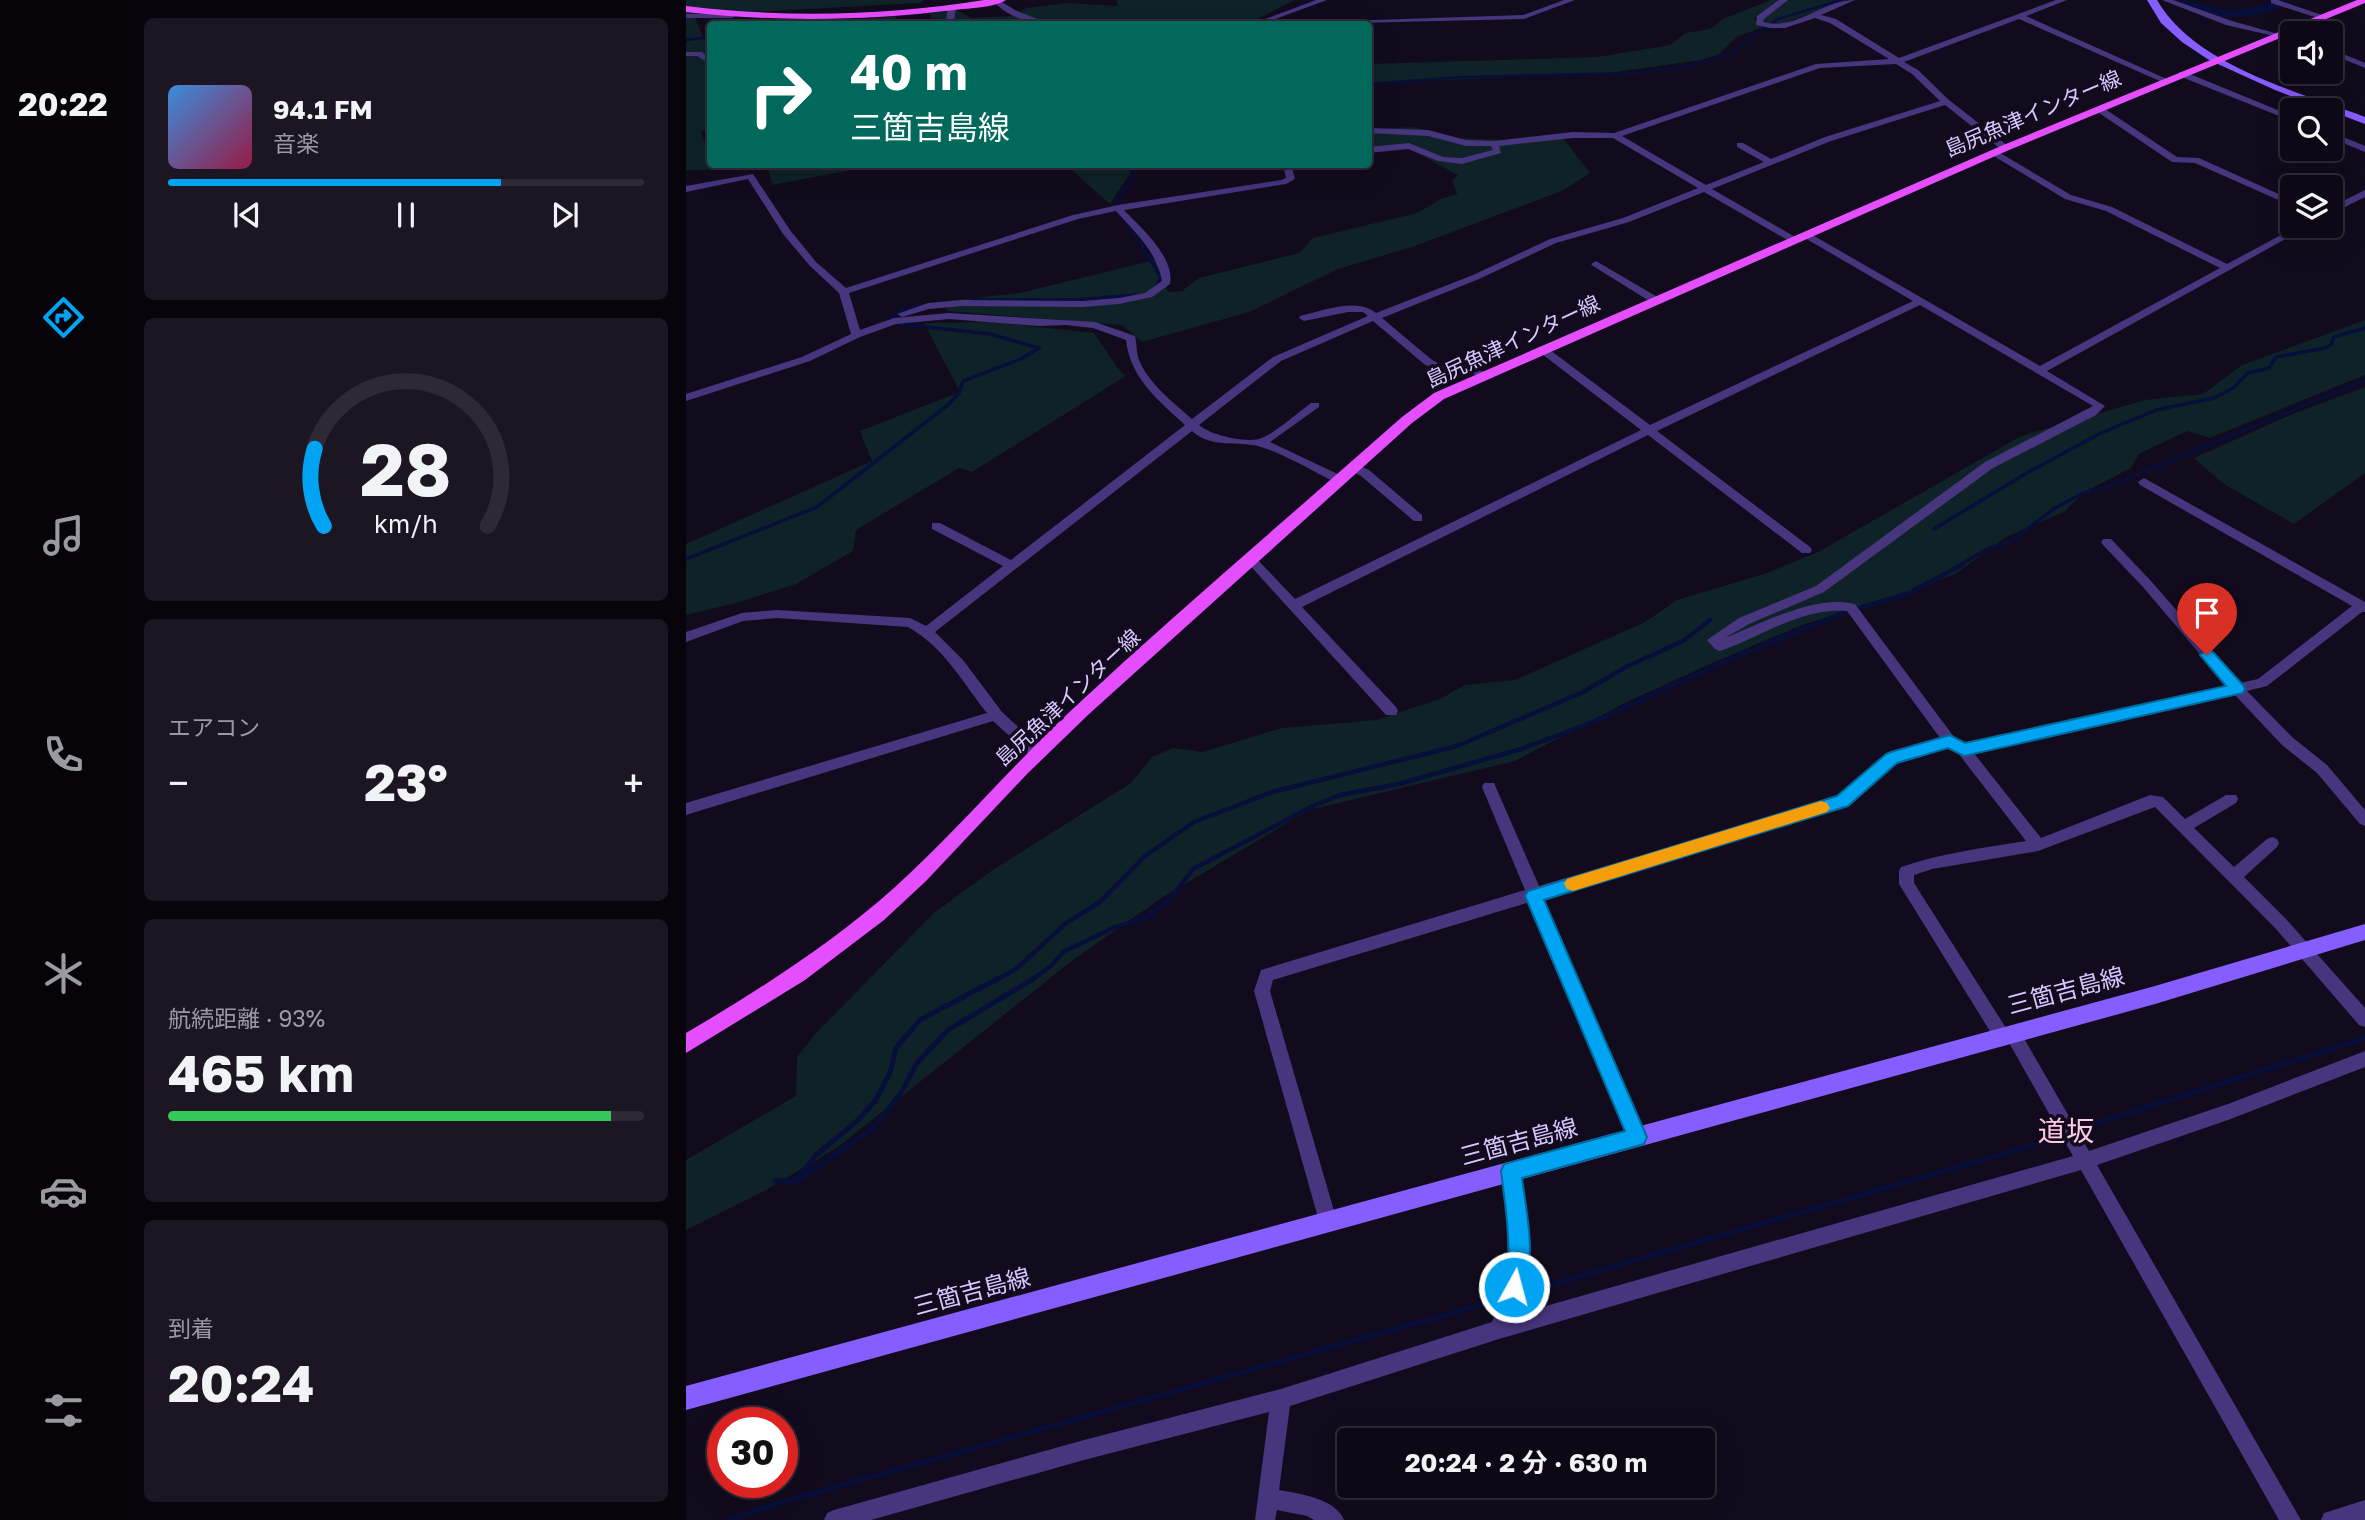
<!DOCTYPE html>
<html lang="ja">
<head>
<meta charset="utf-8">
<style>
  :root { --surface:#0e0816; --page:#1c1623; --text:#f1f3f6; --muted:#9b9aa1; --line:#2e2935; --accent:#00a4f2 }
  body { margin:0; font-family:"Golos Text","Noto Sans JP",sans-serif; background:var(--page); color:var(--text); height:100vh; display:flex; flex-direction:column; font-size:26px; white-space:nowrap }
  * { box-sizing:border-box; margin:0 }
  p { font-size:23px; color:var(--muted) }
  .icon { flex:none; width:38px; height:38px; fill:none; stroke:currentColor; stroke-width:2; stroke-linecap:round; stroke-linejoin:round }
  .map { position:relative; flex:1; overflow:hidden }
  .details { display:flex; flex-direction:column; gap:18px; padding:18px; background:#08040c; width:560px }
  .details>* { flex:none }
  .hud { position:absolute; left:21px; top:21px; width:665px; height:147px; border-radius:7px; box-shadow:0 7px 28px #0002,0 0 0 2px var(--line); background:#00695c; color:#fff; overflow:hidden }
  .controls { position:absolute; left:1594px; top:21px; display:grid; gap:14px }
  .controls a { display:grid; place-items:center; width:63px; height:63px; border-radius:7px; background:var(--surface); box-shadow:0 7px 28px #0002,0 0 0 2px var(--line); font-size:35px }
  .speed { position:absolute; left:21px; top:1407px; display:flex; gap:14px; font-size:35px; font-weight:700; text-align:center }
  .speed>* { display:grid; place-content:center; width:91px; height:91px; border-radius:50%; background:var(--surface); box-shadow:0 7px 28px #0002,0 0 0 2px var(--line); line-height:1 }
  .speed .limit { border:10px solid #d22; background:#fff; color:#111 }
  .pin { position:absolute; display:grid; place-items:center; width:60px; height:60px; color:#fff; margin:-72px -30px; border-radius:50% 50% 50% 0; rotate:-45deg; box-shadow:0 0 7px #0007 }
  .pin .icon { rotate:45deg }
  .me { position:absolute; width:77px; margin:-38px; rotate:7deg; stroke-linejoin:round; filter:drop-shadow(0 0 5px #0008) }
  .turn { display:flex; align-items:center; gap:24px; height:147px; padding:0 28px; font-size:32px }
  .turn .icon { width:91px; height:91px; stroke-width:2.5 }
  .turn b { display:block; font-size:49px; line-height:60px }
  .big { font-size:52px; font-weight:700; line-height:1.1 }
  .details .widget { flex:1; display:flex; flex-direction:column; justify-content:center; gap:10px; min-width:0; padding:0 24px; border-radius:10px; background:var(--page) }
  .details .dial { align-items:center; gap:0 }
  .dial svg { height:182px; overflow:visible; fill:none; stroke:var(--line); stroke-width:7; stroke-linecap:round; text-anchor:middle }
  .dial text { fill:var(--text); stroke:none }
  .song { display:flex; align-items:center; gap:21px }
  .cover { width:84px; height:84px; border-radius:10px; background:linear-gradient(135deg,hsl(210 70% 55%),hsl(340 70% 35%)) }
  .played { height:7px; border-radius:4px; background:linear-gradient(90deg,var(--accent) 70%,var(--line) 70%) }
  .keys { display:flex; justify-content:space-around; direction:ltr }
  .heat { display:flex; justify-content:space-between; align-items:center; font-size:38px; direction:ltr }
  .charge { height:10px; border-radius:5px; background:linear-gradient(90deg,#34c759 93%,var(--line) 0) }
  .trip { position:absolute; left:651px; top:1428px; width:378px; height:70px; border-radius:7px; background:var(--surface); box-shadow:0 7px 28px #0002,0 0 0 2px var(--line); font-weight:700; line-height:70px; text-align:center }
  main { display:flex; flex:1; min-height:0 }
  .dock { display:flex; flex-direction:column; width:126px; justify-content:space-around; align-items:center; background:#060309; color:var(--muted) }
  .dock .icon { width:49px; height:49px }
  .dock .current { color:var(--accent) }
  .dock b { font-size:32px; color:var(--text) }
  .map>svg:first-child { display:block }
</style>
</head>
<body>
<main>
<nav class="dock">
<b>20:22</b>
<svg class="icon current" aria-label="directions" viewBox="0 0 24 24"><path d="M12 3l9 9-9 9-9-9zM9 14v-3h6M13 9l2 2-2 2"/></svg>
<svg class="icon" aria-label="music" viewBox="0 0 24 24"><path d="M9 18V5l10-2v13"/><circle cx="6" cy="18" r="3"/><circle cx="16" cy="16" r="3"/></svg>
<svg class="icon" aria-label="phone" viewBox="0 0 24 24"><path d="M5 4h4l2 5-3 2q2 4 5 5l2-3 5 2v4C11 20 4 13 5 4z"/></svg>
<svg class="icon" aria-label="climate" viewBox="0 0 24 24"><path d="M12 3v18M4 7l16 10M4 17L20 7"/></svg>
<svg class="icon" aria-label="car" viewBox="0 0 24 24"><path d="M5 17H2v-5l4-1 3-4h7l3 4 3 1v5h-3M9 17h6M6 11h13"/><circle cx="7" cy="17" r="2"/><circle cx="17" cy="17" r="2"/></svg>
<svg class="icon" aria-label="filters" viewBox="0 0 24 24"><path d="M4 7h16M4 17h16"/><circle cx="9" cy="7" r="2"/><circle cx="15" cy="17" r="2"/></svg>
</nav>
<section class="details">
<div class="widget">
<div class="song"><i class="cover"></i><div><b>94.1 FM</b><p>音楽</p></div></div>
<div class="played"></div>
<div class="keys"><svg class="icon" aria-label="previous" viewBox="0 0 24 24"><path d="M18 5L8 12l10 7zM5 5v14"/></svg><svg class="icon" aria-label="pause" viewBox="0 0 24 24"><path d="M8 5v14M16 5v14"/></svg><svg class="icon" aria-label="next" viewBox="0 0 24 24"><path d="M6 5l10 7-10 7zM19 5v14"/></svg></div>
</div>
<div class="widget dial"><svg viewBox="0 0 100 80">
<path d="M14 69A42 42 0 1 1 86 69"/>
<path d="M14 69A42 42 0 0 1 10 35" stroke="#00a4f2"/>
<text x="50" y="56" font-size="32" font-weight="700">28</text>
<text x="50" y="72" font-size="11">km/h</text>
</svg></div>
<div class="widget"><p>エアコン</p>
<div class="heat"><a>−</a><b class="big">23°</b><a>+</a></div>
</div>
<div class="widget"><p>航続距離 · 93%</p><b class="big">465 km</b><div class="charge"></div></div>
<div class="widget"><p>到着</p><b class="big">20:24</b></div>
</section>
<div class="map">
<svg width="1679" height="1520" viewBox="0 0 1679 1520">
  <rect width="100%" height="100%" fill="#120b1d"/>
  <g fill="#0e2227">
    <polygon points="0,0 238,0 234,3 8,15 24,54 24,128 15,132 24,156 24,164 28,165 30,170 0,170"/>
    <polygon points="431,0 609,0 572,19 553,24 248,24 243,13 271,10 285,18 326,16 340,8 380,3 432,6"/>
    <polygon points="1085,0 1094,0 1068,19 1078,27 1052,36 1033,54 1016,60 922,73 683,83 683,64 912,57 985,45 999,33 1025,29 1037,19"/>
    <polygon points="1101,0 1161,0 1096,24 1075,23 1076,18"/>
    <polygon points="209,16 213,23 210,24 29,24 23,21 161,21"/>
    <polygon points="727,127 772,138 853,141 877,138 904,173 876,191 726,247 652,269 563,312 456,342 436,325 261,311 260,301 334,293 473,259 482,292 496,291 513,278 613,253 627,238 731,213 755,199 771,194 766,181 772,175 722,148 683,151 683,130"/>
    <polygon points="82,165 82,164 192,165 86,185"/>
    <polygon points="380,165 438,165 445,172 424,204"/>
    <polygon points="1679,320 1679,375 1524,438 1501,431 1453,454 1445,468 1398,492 1378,512 1320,537 1269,574 1179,607 1116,625 1024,664 941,702 829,761 623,810 477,897 387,960 152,1147 80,1190 0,1230 0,1160 110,1096 111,1057 130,1033 248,913 305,871 445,783 466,757 487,748 516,752 596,728 690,720 754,699 779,685 829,680 959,622 991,600 1081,573 1132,552 1335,436 1459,400 1517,394 1556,365"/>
    <polygon points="304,322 408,333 434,371 440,376 286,472 273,468 170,530 167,551 110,584 50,603 0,615 0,544 186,461 174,431 274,392 238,323"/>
    <polygon points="1679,387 1679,473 1608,524 1536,483 1508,458 1609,413"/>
  </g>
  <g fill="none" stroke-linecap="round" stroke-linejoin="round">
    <g stroke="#070e39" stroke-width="2.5">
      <polyline points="0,40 24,37"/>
      <polyline points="682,84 777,77 952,73 998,67 1046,53 1092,19 1155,0"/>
      <polyline points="445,164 450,173 428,204 456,246"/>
    </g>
    <g stroke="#070e39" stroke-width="3.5">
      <polyline points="455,244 475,277 471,286"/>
      <polyline points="285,300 388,300 451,295"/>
      <polyline points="1248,529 1339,474 1413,434 1470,410 1528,398 1547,388 1562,373 1583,368 1590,357 1639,348 1645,345 1648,337 1679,328"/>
      <polyline points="0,559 131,507 263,404 273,393 277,381 335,359 353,348 304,334 212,324 204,320 216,310 241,305"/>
      <polyline points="1274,565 1303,548 1324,542 1369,508 1397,493 1426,485 1679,380"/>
    </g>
    <g stroke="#070e39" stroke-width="4.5">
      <polyline points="308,981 330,969 380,923 414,902 459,856 508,822 586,792 771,746 895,693 942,666 997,641 1024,620"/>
      <polyline points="344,981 365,966 377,952 427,928 462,917 487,895 507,869 629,805 654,795 713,784 835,749 910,721 1032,664 1157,613 1223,593 1277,564"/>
    </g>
    <g stroke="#070e39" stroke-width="5">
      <polyline points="1392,1129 1679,1038"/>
      <polyline points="113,1177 129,1156 172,1120 189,1101 204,1073 210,1048 234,1020 311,979"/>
      <polyline points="89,1181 111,1181 188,1128 215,1093 231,1063 262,1030 347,979"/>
      <polyline points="843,1291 1372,1138"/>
      <polyline points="45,1520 86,1505 812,1300"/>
    </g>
    <path fill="#070e39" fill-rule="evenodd" d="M 1490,0 C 1510,0 1529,10 1549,10 C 1569,9 1584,0 1603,0 C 1579,23 1514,22 1490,0 Z"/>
    <g fill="#47357d" fill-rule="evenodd">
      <path d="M 307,0 L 313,0 L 329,10 L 364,24 C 346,26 316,14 307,0 Z"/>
      <polygon points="630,0 641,0 576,24 566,24"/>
      <polygon points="878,0 889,0 838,19 624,24 628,22 837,15"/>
      <path d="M 1093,0 L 1102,0 L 1078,19 L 1077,22 C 1111,31 1136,0 1169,0 L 1135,15 L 1150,19 L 1213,58 L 1370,0 L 1381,0 L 1340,16 L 1483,80 L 1476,82 L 1333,19 L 1218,62 L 1232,70 L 1263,100 L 1322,146 L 1322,150 L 1316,150 L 1259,105 L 1145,141 L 1026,189 L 1111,238 L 1111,242 L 1105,242 L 1018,192 L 943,222 L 870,243 L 793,279 L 696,318 L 746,360 L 756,365 L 802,372 L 802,376 L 749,370 L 738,364 L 687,321 L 595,361 L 513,425 C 524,435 562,444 576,438 C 593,430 610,414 625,403 L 633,403 L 633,407 L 584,442 L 658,477 L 658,483 L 650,483 C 629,472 596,453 575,447 C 552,440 525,449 506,431 L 249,632 L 277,660 L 316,712 L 356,749 L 358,753 L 356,757 L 346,757 L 307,721 L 0,815 L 0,803 L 301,713 C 276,682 258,647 222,627 L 91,618 L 57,621 L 0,642 L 0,632 L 56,613 L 91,610 L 224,618 L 240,626 L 317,566 L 246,529 L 246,523 L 254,523 L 325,560 L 499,425 C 472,400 444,378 440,340 L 407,328 L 380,325 L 352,326 L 263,319 L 210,324 L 174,337 L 124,361 L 0,401 L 0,394 L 116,357 L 165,334 L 153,293 L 124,266 L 97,234 L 62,179 L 0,192 L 0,186 L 67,174 L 104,230 L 130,262 L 160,288 L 387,215 L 432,205 L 595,180 L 600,178 L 597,164 L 605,164 L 609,179 L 600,184 L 438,210 C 455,228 489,257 484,284 L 466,297 L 433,304 L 397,307 L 276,306 L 243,309 L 216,317 L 211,314 L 242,303 L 276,300 L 397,301 L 433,298 L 459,293 L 476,281 C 471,252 449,232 430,211 L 392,219 L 163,293 L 174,330 L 208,318 L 263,313 L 409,322 L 449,336 C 451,343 450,350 452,357 C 461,383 487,402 506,419 L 587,357 L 682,316 L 677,312 L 662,312 L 618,321 L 613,318 L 614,316 C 636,311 671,297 690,313 L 787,275 L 864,239 L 937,218 L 1012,188 L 927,138 L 887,138 L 813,146 L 815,153 L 776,164 L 752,161 L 722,149 L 682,153 L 682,147 L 723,143 L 757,157 L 776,158 L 807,150 L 805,146 L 780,146 L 742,136 L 682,133 L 682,128 L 742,130 L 780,140 L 808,141 L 887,132 L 928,133 L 1130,64 L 1203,59 L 1144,23 L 1129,18 L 1099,28 L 1084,28 L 1070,25 L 1071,16 ZM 1210,64 L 1226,74 L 1254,101 L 1139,137 L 1085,159 L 1057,143 L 1051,143 L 1051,147 L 1078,162 L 1020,185 L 936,136 L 1134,68 Z"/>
      <polygon points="1476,0 1487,0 1546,21 1596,35 1592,37 1540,25"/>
      <polygon points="1585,0 1592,0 1642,17 1635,19 1585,3"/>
      <polygon points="266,6 270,8 268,21 263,24 256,24 260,20 262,8"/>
      <polygon points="0,14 46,14 50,16 46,18 0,18"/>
      <polygon points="1645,49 1679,63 1679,68 1645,54"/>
      <polygon points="0,52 16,52 24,59 24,64 11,56 0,56"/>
      <polygon points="1493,72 1499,72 1606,116 1606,121 1493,76"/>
      <polygon points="1410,107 1416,107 1491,157 1513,158 1606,200 1606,206 1509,163 1486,162 1410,111"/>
      <polygon points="1645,132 1679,146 1679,152 1645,138"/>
      <path d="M 1309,150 L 1385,195 L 1426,207 L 1541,264 L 1612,226 L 1623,226 L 1361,371 L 1419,406 L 1410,415 L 1307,468 L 1138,592 L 1063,624 L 1039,638 C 1076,623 1130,594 1169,604 L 1268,737 L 1279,743 L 1541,686 L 1457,587 L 1417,545 L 1415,542 L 1417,539 L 1425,539 L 1465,581 L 1554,683 L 1572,679 L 1666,606 L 1454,485 L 1452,482 L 1458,478 L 1679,602 L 1679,612 L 1676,612 L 1581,686 L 1561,691 L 1606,737 L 1641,765 L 1679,810 L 1679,826 L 1674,824 L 1631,773 L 1596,745 L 1548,694 L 1287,752 L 1355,838 L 1464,795 L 1477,797 L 1499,819 L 1540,795 L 1550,795 L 1552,799 L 1550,803 L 1508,828 L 1548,867 L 1581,839 L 1586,837 L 1591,839 L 1593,843 L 1591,847 L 1558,877 L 1600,919 L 1679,1008 L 1679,1027 L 1673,1025 L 1590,929 L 1469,807 L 1352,851 L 1246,869 L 1228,875 L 1228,883 L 1320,1028 L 1326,1026 L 1332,1028 L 1403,1151 L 1542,1104 L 1679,1051 L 1679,1067 L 1542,1120 L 1411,1165 L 1615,1520 L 1593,1520 L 1395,1170 L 813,1339 L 604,1406 L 593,1490 C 614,1494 649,1498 658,1520 L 628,1520 L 621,1516 L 591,1510 L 589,1520 L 569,1520 L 583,1412 L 398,1460 L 185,1520 L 138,1520 L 141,1513 L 148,1510 L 398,1440 L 595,1389 L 806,1322 C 826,1269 823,1226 817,1172 L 820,1166 L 826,1163 L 832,1166 L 835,1172 C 841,1221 845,1268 828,1315 L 1387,1156 L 1322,1041 L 1316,1044 L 1310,1041 L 1213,884 L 1213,871 L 1215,867 C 1255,853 1298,848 1340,841 L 1272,753 L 1262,747 L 1210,762 L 1161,805 L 857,898 L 960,1137 L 957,1143 L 951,1145 L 945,1143 L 844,902 L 587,980 L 584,991 L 651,1221 L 648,1227 L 642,1230 L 636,1227 L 633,1221 L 568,991 L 575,970 L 839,890 L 796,787 L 798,783 L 808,783 L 853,886 L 1151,797 L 1200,754 L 1254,738 L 1161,611 C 1115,607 1076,637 1034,651 L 1029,649 L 1021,640 L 1053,618 L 1130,586 L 1299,462 L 1407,406 L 1234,305 L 971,431 L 1124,547 L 1126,550 L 1124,553 L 1116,553 L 962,435 L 616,607 L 710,707 L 712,711 L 710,715 L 700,715 L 559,560 L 561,557 L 569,557 L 609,599 L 955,430 L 852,351 L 852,347 L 860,347 L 964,425 L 1227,301 L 1117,237 L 1117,233 L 1123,233 L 1354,366 L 1534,268 L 1420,211 L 1379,199 L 1306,155 L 1305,153 Z"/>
      <polygon points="1679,190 1679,197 1645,214 1645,207"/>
      <polygon points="910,261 973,298 974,300 965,302 907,266 905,264"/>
      <polygon points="668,463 683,470 736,515 736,521 728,521 675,476 664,470 664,464"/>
      <polygon points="1679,1500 1679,1520 1635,1520 1638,1513"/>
    </g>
    <g fill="#865eff" fill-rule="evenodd">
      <path d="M 1461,0 L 1471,0 C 1509,66 1611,91 1679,117 L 1679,124 L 1589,90 L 1523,60 L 1496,42 L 1475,23 Z"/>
      <polygon points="1679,924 1679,940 1469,1004 0,1410 0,1386 1469,986"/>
    </g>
    <g fill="#e44eff" fill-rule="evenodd">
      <path d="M 298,0 L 320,0 C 307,8 283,8 268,10 C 178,21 90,22 0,12 L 0,6 C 100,18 199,16 298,0 Z"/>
      <path d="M 1671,0 L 1679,0 L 1679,3 L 1323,150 L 758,399 L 726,423 L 403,714 L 341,774 L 240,881 L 198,920 L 119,980 L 0,1053 L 0,1033 C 73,990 145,944 208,888 C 272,830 328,763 391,705 C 497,606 608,513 716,417 L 748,393 L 1315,146 Z"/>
    </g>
  </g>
  <path fill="#00a4f2" stroke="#006b9d" stroke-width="2" d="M 1521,650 L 1526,651 L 1557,685 L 1559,689 L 1557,693 L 1278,756 L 1262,748 L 1211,763 L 1162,806 L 858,900 L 961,1137 L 958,1144 L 951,1146 L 836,1178 C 841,1216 851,1258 836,1294 L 828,1297 L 821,1294 C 816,1284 821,1277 822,1267 C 824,1235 819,1203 815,1171 L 818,1164 L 939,1131 L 839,896 L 842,891 L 1151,796 L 1200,754 L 1205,752 L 1264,735 L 1279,743 L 1540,686 L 1514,655 Z"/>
  <polygon fill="#f59e0b" points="1135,801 1141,803 1144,808 1141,812 887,891 881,889 878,884 881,879 887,877"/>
  <g text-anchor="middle" stroke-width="7" stroke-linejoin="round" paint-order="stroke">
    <g font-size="21" fill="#dac7ff" stroke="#120b1d">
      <text transform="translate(1347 114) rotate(-23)" y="7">島尻魚津インター線</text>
      <text transform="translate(827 342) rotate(-25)" y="7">島尻魚津インター線</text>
      <text transform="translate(382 698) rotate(-43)" y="7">島尻魚津インター線</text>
    </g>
    <g font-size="24" fill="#dac7ff" stroke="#120b1d">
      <text transform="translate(1380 991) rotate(-15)" y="8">三箇吉島線</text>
      <text transform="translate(833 1142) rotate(-15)" y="8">三箇吉島線</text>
      <text transform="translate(286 1292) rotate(-15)" y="8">三箇吉島線</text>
    </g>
    <g font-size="28" fill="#ffc9df" stroke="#120b1d">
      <text x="1380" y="1141">道坂</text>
    </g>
  </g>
</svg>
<div class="controls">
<a><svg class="icon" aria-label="sound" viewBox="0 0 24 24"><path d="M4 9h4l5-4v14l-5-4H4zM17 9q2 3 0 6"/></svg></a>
<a><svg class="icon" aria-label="search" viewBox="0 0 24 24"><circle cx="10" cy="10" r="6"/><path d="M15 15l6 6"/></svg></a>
<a><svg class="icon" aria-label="layers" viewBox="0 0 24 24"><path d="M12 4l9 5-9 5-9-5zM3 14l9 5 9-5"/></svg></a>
</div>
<div class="speed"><div class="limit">30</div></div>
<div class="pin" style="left:1521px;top:655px;background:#d93025"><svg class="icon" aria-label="arrive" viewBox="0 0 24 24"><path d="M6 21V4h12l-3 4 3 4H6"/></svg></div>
<svg class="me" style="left:828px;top:1287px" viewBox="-20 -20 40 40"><circle r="17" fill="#00a4f2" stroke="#fff" stroke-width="3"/><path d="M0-11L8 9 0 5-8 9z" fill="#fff"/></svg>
<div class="trip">20:24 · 2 分 · 630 m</div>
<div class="hud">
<div class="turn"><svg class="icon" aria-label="right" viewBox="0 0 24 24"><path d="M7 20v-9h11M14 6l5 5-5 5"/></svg><div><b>40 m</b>三箇吉島線</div></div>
</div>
</div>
</main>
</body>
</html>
